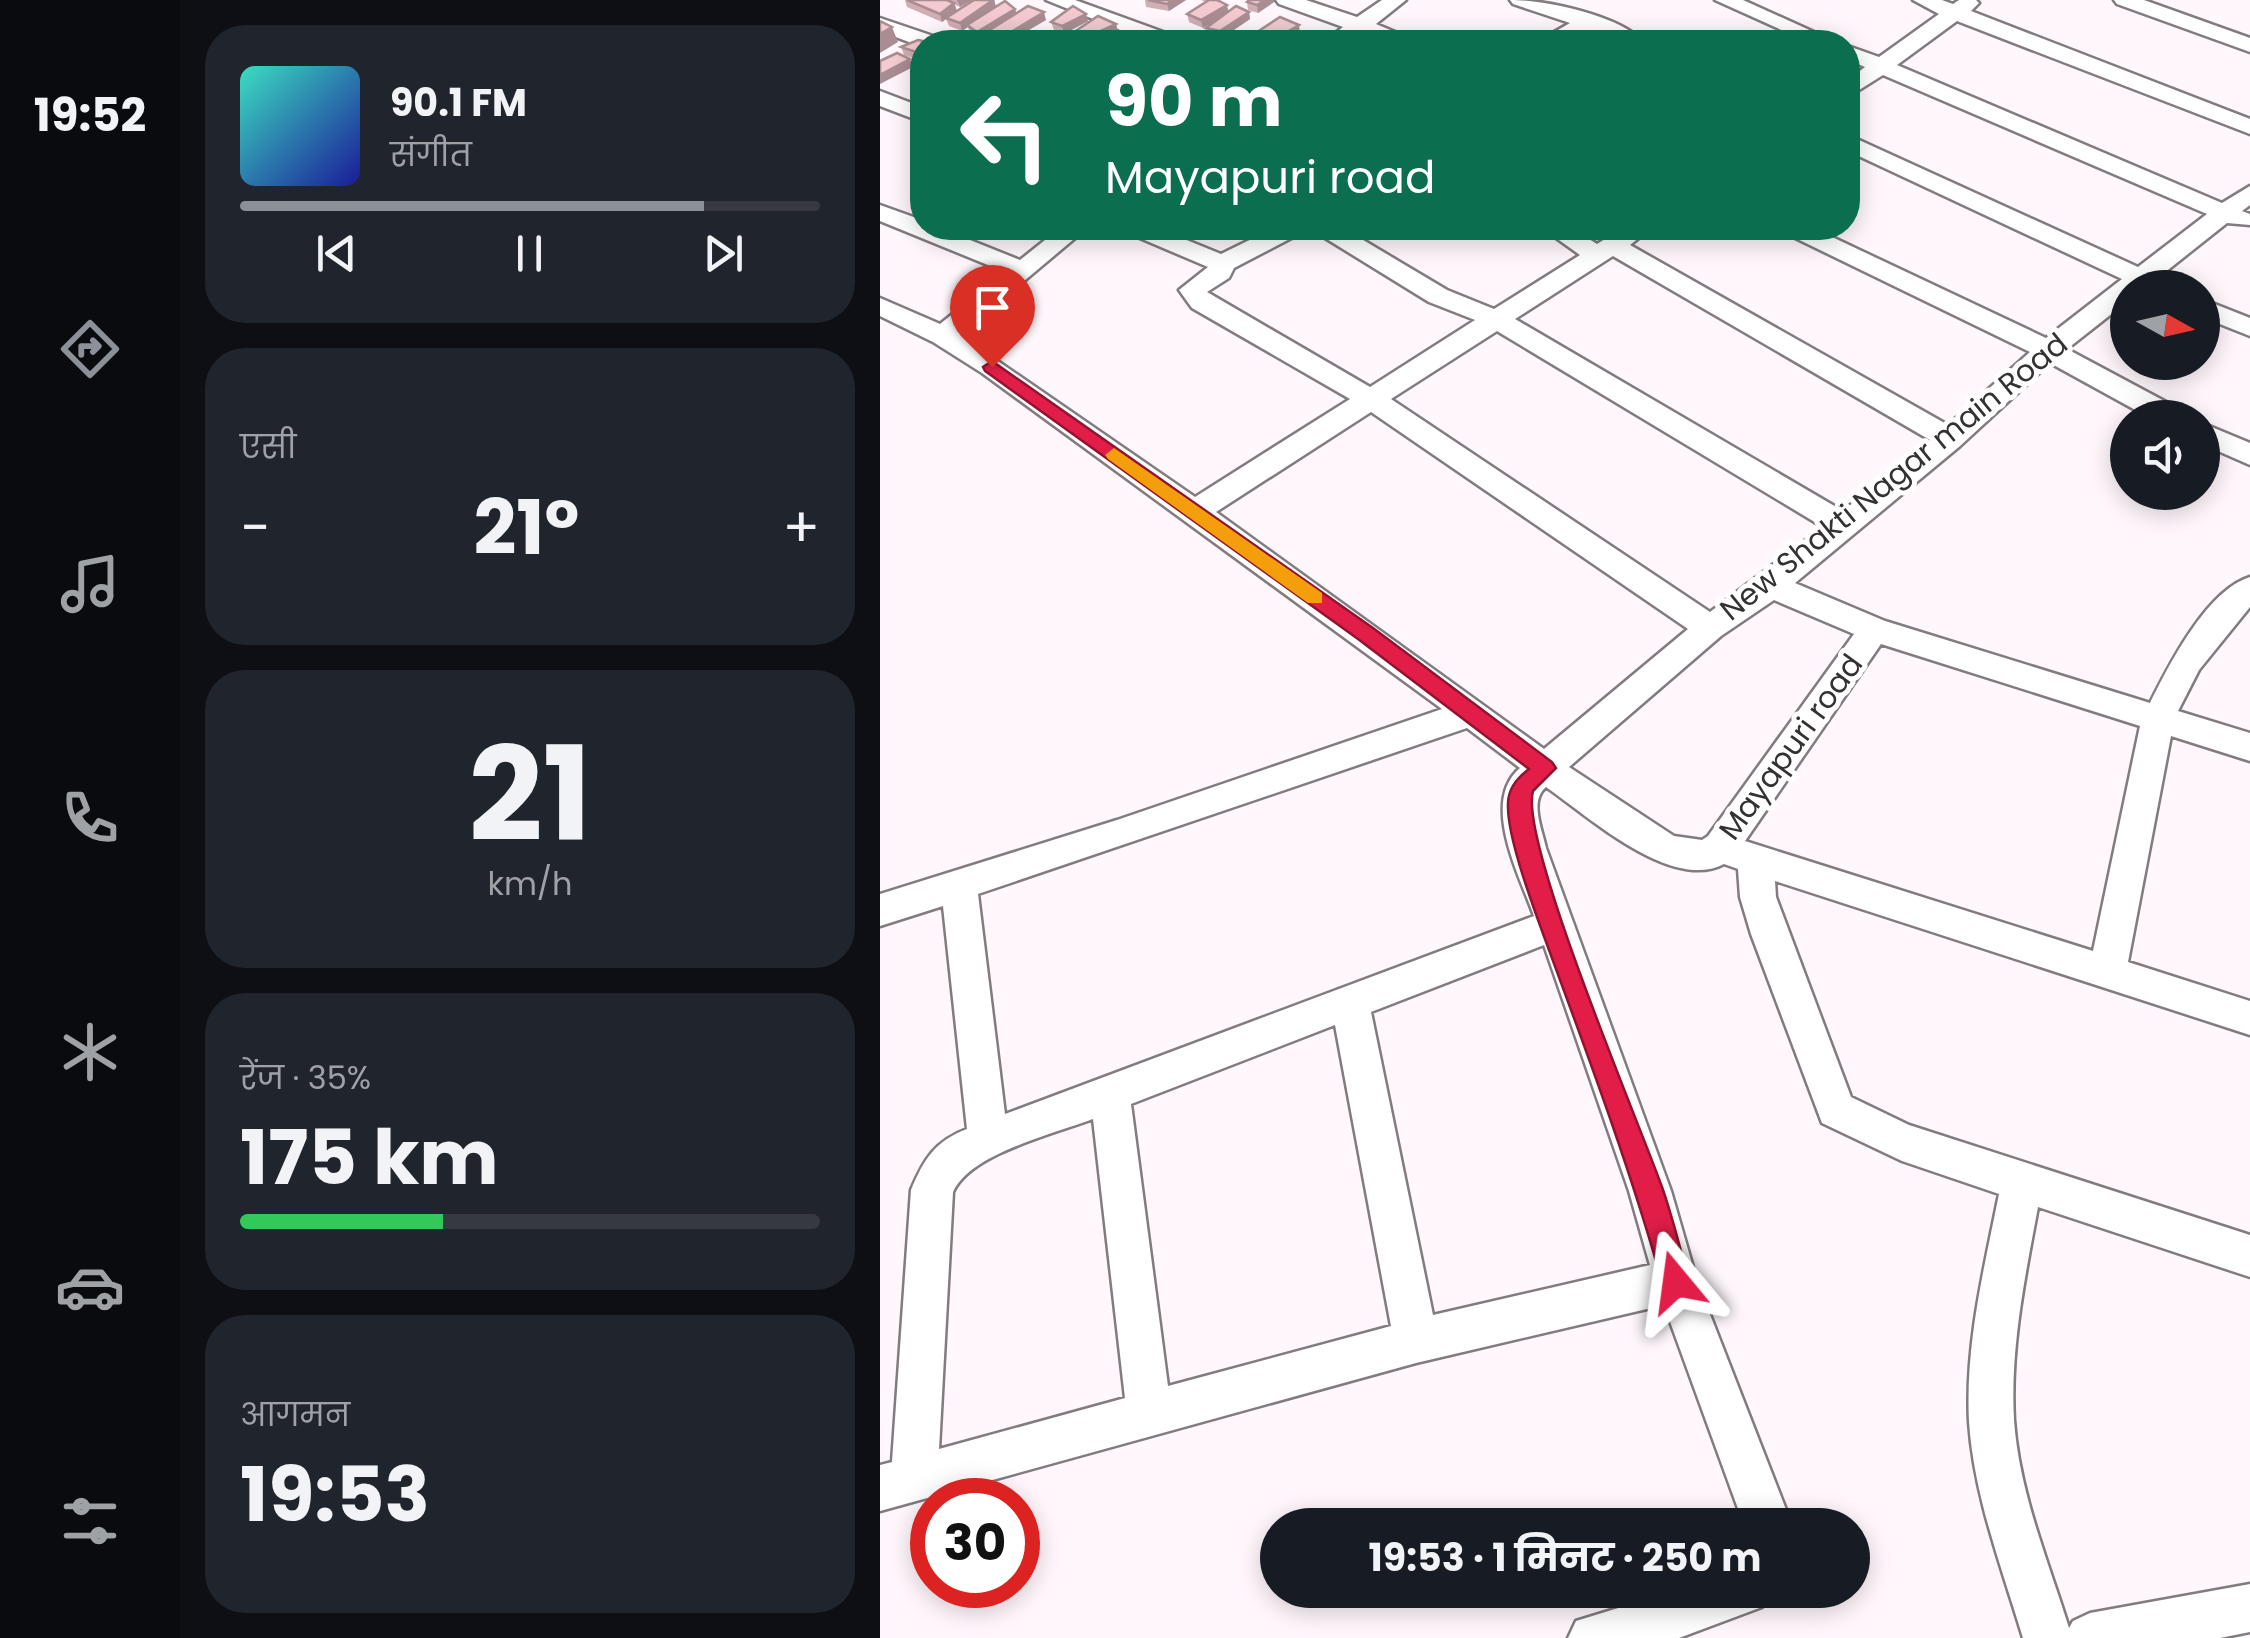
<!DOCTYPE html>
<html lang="hi">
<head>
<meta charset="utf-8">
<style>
  :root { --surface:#171b24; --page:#20242c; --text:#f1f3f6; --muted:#9ea1a6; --line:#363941; --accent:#8c9099 }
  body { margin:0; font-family:Poppins,"Noto Sans Devanagari",sans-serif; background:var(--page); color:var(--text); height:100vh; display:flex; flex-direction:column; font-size:38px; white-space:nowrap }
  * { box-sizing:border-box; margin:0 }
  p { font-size:32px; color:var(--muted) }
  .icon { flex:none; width:55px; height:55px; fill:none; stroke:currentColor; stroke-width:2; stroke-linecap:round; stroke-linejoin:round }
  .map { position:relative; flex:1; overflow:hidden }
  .drawer { display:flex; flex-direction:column; gap:25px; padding:25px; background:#0d0f14; width:700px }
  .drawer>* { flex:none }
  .guide { position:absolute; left:30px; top:30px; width:950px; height:210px; border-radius:40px; box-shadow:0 5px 25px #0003; background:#0b6e4f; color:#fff; overflow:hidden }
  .needle { width:65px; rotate:98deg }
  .buttons { position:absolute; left:1230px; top:270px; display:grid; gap:20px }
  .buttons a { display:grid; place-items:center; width:110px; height:110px; border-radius:50%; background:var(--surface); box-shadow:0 5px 25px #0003; font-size:50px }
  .speed { position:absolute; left:30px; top:1478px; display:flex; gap:20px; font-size:50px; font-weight:700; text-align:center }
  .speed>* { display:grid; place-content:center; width:130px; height:130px; border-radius:50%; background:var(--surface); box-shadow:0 5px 25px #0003; line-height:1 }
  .speed .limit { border:15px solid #d22; background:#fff; color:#111 }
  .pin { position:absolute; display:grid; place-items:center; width:85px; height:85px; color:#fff; margin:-102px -42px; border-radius:50% 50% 50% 0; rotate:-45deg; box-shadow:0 0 10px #0007 }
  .pin .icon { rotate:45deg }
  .me { position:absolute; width:110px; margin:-55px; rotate:344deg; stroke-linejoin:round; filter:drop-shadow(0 0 8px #0008) }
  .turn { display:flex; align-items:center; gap:35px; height:210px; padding:0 30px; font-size:45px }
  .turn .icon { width:130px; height:130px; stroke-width:2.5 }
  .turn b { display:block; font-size:70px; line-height:85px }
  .big { font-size:75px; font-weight:700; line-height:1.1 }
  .drawer .card { flex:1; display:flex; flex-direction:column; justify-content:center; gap:15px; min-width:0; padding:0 35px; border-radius:40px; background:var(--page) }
  .drawer .dial { align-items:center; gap:0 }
  .dial b { font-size:130px; line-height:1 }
  .song { display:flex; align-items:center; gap:30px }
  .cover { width:120px; height:120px; border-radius:15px; background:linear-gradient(135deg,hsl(170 70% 55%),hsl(240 70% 35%)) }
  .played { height:10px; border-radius:5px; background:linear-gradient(90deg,var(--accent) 80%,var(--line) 80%) }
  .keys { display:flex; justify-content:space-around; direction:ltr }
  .heat { display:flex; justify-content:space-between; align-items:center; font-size:55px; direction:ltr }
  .charge { height:15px; border-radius:8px; background:linear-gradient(90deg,#34c759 35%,var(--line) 0) }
  .trip { position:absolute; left:380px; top:1508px; width:610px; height:100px; border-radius:50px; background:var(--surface); box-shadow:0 5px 25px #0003; font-weight:700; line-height:100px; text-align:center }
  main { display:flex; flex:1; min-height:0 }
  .dock { display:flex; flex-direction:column; width:180px; justify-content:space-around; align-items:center; background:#090b0e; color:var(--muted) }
  .dock .icon { width:70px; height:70px }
  .dock .on { color:var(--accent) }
  .dock b { font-size:45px; color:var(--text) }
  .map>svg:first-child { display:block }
</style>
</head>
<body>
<main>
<nav class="dock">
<b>19:52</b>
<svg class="icon on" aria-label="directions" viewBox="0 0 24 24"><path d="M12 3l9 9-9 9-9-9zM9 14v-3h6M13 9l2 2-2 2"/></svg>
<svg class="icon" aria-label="music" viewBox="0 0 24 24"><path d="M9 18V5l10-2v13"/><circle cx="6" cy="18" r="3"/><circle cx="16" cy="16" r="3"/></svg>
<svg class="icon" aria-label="phone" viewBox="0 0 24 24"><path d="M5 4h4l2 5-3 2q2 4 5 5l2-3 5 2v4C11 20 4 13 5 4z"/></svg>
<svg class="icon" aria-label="climate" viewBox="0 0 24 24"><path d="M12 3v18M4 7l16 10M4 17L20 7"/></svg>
<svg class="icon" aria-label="car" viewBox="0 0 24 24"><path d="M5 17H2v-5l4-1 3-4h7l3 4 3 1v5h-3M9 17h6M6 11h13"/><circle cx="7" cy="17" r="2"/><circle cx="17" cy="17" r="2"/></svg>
<svg class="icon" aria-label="filters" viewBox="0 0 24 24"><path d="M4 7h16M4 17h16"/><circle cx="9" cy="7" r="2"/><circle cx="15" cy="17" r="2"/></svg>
</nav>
<section class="drawer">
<div class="card">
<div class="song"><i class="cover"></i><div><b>90.1 FM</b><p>संगीत</p></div></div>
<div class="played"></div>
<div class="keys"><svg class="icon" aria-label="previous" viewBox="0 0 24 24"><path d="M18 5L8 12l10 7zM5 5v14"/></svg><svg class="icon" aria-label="pause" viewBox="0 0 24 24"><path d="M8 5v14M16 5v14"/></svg><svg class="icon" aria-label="next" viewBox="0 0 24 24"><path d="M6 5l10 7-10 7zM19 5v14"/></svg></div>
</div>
<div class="card"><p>एसी</p>
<div class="heat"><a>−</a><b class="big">21°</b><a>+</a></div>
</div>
<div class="card dial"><b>21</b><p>km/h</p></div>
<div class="card"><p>रेंज · 35%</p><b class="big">175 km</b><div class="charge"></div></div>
<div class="card"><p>आगमन</p><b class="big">19:53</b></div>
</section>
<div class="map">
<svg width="1370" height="1638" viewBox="0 0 1370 1638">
  <rect width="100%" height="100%" fill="#fff7fc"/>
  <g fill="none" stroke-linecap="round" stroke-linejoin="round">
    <defs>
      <g id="minor">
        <polygon points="166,0 195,0 297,37 300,42 270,42"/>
        <polygon points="396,0 426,0 477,17 502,0 526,0 496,24 539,42 508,42 482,33 469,42 444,42 463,27 399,4"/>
        <path d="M 630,0 C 666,0 738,15 764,42 L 736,42 L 709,30 L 684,42 L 657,42 L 690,23 L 633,4 Z"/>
        <polygon points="835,0 863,0 956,42 928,42"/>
        <path d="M 1033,0 L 1062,0 L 1073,4 L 1079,0 L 1096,0 L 1099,3 L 1091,11 L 1370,119 L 1370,134 L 1077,21 L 1017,65 L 1342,203 L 1370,186 L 1370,205 L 1362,211 L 1370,214 L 1370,225 L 1347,223 L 1279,277 L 1293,288 L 1248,288 L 1248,301 L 1187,349 L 1303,411 L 1307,418 L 1270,418 L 1170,363 L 1080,446 L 915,583 L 1005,621 L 1270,703 C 1289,665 1327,590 1370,577 L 1370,607 L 1319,670 L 1298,711 L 1370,733 L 1370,761 L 1291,736 L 1248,962 L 1370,1001 L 1370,1035 L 895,881 L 896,897 L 971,1097 L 1029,1125 L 1370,1235 L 1370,1277 L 1158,1207 C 1145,1277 1130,1348 1134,1420 C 1139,1492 1168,1561 1189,1628 L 1193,1621 L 1210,1613 L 1370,1584 L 1370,1632 L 1340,1638 L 1143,1638 C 1122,1568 1094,1496 1089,1422 C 1085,1345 1104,1269 1119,1194 L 1022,1161 L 942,1123 L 871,934 L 860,897 L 858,869 L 844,864 C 791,892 708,816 666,787 C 649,801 662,829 666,848 L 791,1191 L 817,1281 L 912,1525 L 864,1525 L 784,1305 L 536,1363 L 0,1511 L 0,1465 L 12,1462 L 31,1190 C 44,1159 55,1141 87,1129 L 63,906 L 0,926 L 0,894 L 237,820 L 562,709 L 102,373 L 53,342 L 0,316 L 0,298 L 60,324 L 125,272 L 0,221 L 0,205 L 42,220 L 42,228 L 60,228 L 140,260 L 180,228 L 207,228 L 80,335 L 315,497 L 470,399 L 312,308 L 299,290 L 328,267 L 248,233 L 245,228 L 277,228 L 341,254 L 394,228 L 424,228 L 421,233 L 354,268 L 349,278 L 327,292 L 490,387 L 595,320 L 549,302 L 437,233 L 434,228 L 463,228 L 567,290 L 614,309 L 700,255 L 662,228 L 691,228 L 717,244 L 743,228 L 771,228 L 750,245 L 1068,425 L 1150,352 L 905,233 L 902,228 L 933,228 L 1166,338 L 1242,279 L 968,151 L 968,135 L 1258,267 L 1327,214 L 1003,75 L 968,97 L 968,80 L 985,67 L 968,60 L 968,46 L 999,57 L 1059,14 ZM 733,256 L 1050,440 L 963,511 L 635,319 ZM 617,331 L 943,527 L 830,612 L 511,399 ZM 491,412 L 808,629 L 664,749 L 336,512 ZM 894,600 L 974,634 L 828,836 L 822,840 L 794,836 L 689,767 L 841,636 ZM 1001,644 L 1260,726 L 1213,951 L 865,841 ZM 587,728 L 640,768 C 600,802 640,876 654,916 L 125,1114 L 98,894 ZM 664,945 L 749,1191 L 770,1265 L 553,1315 L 491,1012 ZM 455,1025 L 511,1326 L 288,1386 L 251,1104 ZM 213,1119 L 245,1398 L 59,1449 L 73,1192 C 91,1153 174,1134 213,1119 Z"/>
        <polygon points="1234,0 1264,0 1370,38 1370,52 1237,4"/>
        <polygon points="0,18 56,37 59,42 42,42 42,47 0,31"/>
        <polygon points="0,91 42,107 42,122 0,106"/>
        <polygon points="1322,299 1370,318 1370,336 1322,317"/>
        <polygon points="1322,423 1370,443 1370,465 1322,444"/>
        <polygon points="797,1590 889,1590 882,1607 799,1638 688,1638 696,1621"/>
      </g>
    </defs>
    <use href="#minor" stroke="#827b7f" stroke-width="5"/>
    <use href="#minor" fill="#fff" fill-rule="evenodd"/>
  </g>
  <g fill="#d0aeb3">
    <polygon points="25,0 92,0 80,7 75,5 77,11 114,0 116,6 136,14 166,20 129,42 111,39 109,34 100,40 90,33 88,27 82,31 69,26 66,19 62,22 27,7"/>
    <polygon points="265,0 306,0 289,11 266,7"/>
    <polygon points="321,0 337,0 348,12 369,12 370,19 342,38 327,36 326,28 341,17 323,28 309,22 307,14 326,2"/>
    <polygon points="367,2 394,2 378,13 368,10"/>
    <polygon points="206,14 208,21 184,34 174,30 171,22"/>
    <polygon points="42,42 42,61 24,55 21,47"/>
  </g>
  <g fill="#a98d92">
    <polygon points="77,0 92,0 80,7"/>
    <polygon points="114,0 116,7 82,31 80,23"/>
    <polygon points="293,0 306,0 289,11 287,4"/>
    <polygon points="385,0 394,0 394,2 378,13 377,5"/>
    <polygon points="74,3 77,11 62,22 60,14"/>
    <polygon points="347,5 349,13 323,28 321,20"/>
    <polygon points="135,9 138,17 108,31 109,34 100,40 97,32"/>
    <polygon points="164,12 166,20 128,42 126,35"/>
    <polygon points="369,12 370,19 342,38 340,31"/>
    <polygon points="206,14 208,21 184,34 182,26"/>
    <polygon points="236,24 238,31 214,42 197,42"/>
    <polygon points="419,25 420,33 404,42 390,42"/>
    <polygon points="12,27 18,42 0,53 0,34"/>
    <polygon points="30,59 33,67 0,84 0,75"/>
  </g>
  <g fill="#f2cad0" stroke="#a98d92" stroke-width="2.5">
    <polygon points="27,0 67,0 74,3 60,14"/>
    <polygon points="94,0 113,0 80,23 66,18"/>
    <polygon points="268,0 293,0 287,4"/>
    <polygon points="329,0 337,0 347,5 321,20 307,14"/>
    <polygon points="369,0 385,0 377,5 367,2"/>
    <polygon points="125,1 135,9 97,32 87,25"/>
    <polygon points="148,6 164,12 126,35 108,31"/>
    <polygon points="193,6 206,14 182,26 171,22"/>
    <polygon points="356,6 369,12 340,31 326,28"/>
    <polygon points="218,16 236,24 197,42 194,32"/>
    <polygon points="400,17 419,25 390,42 373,42 365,40"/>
    <polygon points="0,21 12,27 0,34"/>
    <polygon points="230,36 239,39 234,42 220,42"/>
    <polygon points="270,36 283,38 277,42 258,42"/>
    <polygon points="38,40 48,42 42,42 42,54 21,47"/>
    <polygon points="17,53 30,59 0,75 0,61"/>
  </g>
  <path fill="#e11d48" stroke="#92132f" stroke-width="2.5" d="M 112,361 L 493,628 L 672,762 L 676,768 L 653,791 C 639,841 758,1120 782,1187 C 793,1218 800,1250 810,1282 L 806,1291 L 796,1295 L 786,1291 L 782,1282 C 752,1175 714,1072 676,969 C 662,930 628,845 628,807 C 627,790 636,779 649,769 L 478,639 L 105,371 L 103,367 Z"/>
  <polygon fill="#f59e0b" points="234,448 442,593 442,603 428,603 228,459 225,455"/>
  <g text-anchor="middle" stroke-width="10" stroke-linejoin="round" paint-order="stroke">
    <g font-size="30" fill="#343133" stroke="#fff">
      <text transform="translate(1014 477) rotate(-39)" y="10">New Shakti Nagar main Road</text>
      <text transform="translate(911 747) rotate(-54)" y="10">Mayapuri road</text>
    </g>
  </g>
</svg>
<div class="buttons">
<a><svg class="needle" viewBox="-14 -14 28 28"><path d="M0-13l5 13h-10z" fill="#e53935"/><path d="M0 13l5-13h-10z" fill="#9ea1a6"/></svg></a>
<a><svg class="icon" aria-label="sound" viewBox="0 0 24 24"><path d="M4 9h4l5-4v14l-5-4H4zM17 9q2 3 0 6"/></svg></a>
</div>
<div class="speed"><div class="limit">30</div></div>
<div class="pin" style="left:112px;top:367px;background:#d93025"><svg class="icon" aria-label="arrive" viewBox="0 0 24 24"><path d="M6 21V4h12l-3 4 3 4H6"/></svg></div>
<svg class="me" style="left:796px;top:1282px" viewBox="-20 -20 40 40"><path d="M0-17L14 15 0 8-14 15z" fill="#e11d48" stroke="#fff" stroke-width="4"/></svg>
<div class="trip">19:53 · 1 मिनट · 250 m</div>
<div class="guide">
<div class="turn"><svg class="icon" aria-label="left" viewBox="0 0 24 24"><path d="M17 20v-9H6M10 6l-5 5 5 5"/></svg><div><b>90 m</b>Mayapuri road</div></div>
</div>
</div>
</main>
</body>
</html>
